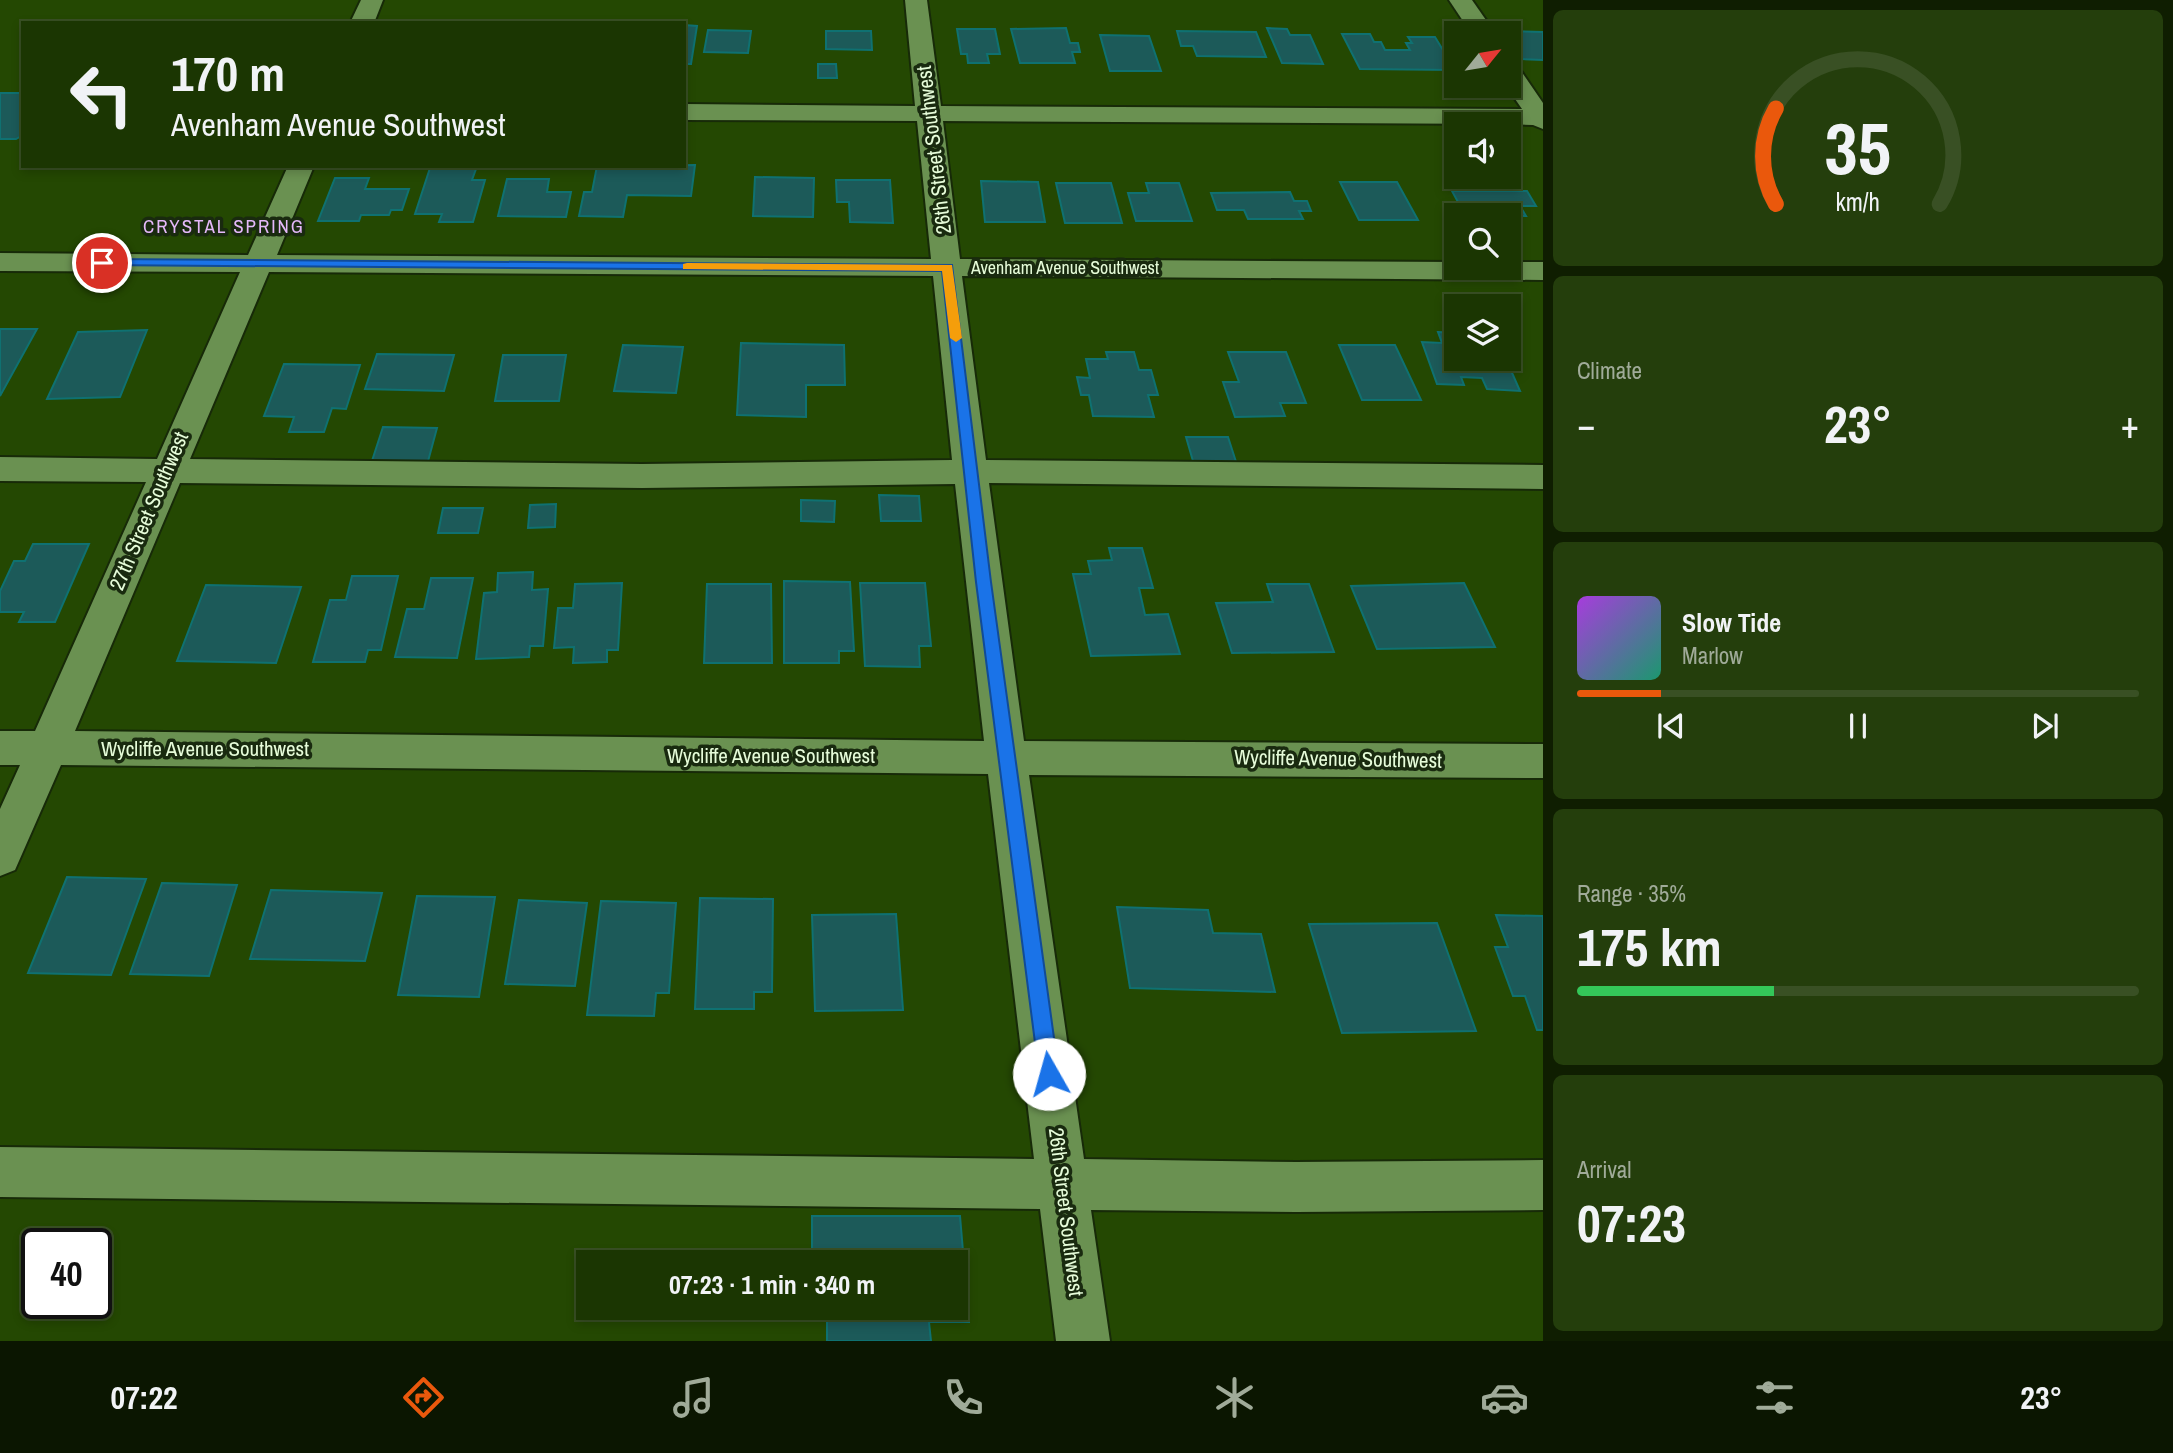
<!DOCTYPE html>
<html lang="en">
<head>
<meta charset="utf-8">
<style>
  :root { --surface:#1b3602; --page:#243e0c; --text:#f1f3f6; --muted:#a0ab99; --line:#395024; --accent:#ea580c }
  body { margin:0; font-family:"Archivo Narrow",sans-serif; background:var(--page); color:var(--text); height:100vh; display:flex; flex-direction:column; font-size:26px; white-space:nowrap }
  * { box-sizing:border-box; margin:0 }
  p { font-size:23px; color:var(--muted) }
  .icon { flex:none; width:38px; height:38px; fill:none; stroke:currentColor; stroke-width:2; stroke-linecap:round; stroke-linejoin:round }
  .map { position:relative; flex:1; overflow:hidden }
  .sheet { display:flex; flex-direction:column; gap:10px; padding:10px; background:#0f1e01; width:630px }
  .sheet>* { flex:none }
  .hud { position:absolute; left:21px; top:21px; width:665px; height:147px; border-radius:0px; box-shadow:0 4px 10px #0003,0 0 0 2px var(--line); background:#1b3602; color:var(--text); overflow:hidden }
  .needle { width:46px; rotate:60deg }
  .fabs { position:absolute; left:1444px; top:21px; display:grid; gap:14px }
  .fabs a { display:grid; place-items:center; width:77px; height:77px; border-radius:0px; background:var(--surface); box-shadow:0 4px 10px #0003,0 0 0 2px var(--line); font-size:35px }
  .speed { position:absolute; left:21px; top:1228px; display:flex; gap:14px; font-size:35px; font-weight:700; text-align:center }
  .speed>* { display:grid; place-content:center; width:91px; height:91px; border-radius:50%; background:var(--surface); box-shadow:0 4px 10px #0003,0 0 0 2px var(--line); line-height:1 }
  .speed .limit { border:4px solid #111; border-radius:10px; background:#fff; color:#111 }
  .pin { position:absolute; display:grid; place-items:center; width:60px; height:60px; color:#fff; margin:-30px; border:4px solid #fff; border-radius:50%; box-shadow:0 2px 7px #0007 }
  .me { position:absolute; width:77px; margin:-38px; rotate:353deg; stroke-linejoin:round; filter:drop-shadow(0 0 5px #0008) }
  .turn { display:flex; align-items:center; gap:24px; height:147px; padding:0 35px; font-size:32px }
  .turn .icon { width:91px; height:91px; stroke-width:2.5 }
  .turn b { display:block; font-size:49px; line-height:60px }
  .big { font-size:52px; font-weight:800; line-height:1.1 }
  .sheet .card { flex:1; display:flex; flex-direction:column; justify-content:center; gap:10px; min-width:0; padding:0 24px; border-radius:10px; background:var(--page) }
  .sheet .dial { align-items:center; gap:0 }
  .dial svg { height:182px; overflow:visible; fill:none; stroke:var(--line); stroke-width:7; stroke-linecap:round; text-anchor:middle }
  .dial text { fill:var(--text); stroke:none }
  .song { display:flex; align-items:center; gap:21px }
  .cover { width:84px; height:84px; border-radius:10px; background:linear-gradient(135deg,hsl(280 70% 55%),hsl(160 70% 35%)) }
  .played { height:7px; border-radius:4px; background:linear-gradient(90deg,var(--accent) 15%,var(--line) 15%) }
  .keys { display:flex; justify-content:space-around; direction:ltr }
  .heat { display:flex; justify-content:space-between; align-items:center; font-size:38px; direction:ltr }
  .charge { height:10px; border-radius:5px; background:linear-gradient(90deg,#34c759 35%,var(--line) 0) }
  .trip { position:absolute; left:576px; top:1250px; width:392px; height:70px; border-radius:0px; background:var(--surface); box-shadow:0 4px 10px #0003,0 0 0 2px var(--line); font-weight:800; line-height:70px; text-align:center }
  .tab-bar { display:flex; height:112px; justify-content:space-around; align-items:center; background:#0b1601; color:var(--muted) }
  .tab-bar .icon { width:49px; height:49px }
  .tab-bar .active { color:var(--accent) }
  .tab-bar b { font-size:32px; color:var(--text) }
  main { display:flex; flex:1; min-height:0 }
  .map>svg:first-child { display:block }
</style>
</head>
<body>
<main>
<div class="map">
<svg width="1543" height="1341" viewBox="0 0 1543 1341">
  <rect width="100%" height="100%" fill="#244802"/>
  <g fill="#1c5a59" stroke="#0f7171" stroke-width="2">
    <polygon points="684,25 697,26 691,64 684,64"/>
    <polygon points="1066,28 1070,43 1078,43 1080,52 1072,52 1075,63 1020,63 1011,29"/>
    <polygon points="1267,28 1287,29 1290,35 1310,35 1323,64 1282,63"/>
    <polygon points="957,29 995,29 1000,54 987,54 989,63 968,63 967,54 961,54"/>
    <polygon points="708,30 751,31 748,53 704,52"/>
    <polygon points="826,31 871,31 872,50 826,49"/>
    <polygon points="1177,31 1256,32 1266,57 1197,56 1193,46 1181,46"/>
    <polygon points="1503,31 1543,32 1543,60 1521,59 1508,40 1508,33"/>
    <polygon points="1342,34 1370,34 1374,42 1381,42 1385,50 1410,50 1406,43 1412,43 1408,37 1435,37 1455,70 1360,69"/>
    <polygon points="1100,35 1149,36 1161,71 1110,71"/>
    <polygon points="818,64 836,64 837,78 818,78"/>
    <polygon points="0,93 23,93 23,135 16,139 0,139"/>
    <polygon points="695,165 691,196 627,195 623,217 579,216 584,192 592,192 597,166"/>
    <polygon points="430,168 476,169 472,180 485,180 473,222 439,222 442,214 415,214"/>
    <polygon points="755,177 814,178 813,217 753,216"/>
    <polygon points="335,178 369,178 365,189 409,189 402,210 391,210 389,215 361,215 359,221 318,221"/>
    <polygon points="507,179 549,179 547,192 571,192 566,217 498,216"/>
    <polygon points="836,180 890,180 893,223 850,222 849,202 837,202"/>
    <polygon points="981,181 1038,182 1045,222 985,222"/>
    <polygon points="1340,182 1397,182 1418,220 1359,220"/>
    <polygon points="1056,183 1111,183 1122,223 1065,223"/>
    <polygon points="1146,183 1179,183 1192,221 1136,221 1128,193 1149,193"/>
    <polygon points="1452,191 1527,191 1536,206 1520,206 1526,216 1465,215"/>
    <polygon points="1290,192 1294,201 1307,201 1311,211 1299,211 1303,219 1248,219 1244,210 1217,210 1211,193"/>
    <polygon points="0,329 37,329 0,396"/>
    <polygon points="147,330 120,397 47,399 78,332"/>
    <polygon points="1438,332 1456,333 1456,359 1506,359 1520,391 1487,389 1482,378 1461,377 1464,385 1437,384 1422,342 1442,343"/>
    <polygon points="741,343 844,345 845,385 806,385 806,417 737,415"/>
    <polygon points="623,345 683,347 676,393 614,391"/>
    <polygon points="1339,345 1395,345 1421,400 1362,400"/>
    <polygon points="1106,352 1134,352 1139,370 1151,370 1158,395 1148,395 1154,417 1093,416 1089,395 1081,395 1077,377 1090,378 1086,359 1108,359"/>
    <polygon points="1228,352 1286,352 1306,403 1280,403 1285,416 1235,417 1223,382 1239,382"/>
    <polygon points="377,354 454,355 444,391 365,389"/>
    <polygon points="503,355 566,355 559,401 495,401"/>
    <polygon points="284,364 360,365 346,409 332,408 324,432 289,432 294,417 264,416"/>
    <polygon points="383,427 437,428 427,465 371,464"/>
    <polygon points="1186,437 1228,437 1238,468 1195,468"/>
    <polygon points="879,495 919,496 921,521 881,521"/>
    <polygon points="801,500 835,501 834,522 801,521"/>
    <polygon points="556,504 555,527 528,528 530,505"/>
    <polygon points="443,508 483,508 478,533 438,533"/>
    <polygon points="33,544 89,544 55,622 19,622 24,612 0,612 0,591 14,561 25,561"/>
    <polygon points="1109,548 1142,548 1153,588 1139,588 1145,615 1168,614 1180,654 1091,656 1073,574 1091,574 1088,561 1112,560"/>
    <polygon points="533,572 532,590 548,589 543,646 530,646 529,657 476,659 484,593 497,592 498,573"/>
    <polygon points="352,576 398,576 381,650 368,650 365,662 313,662 330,600 346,600"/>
    <polygon points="431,578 473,578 457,658 395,657 407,609 424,609"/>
    <polygon points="784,581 850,582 854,651 839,651 839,663 784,663"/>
    <polygon points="622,583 618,650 607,650 607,662 573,663 574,647 554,648 558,608 573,608 575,584"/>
    <polygon points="860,583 925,583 931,646 919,646 920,667 865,666"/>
    <polygon points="1464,583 1495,647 1377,649 1351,586"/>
    <polygon points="707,584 771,584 772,663 704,663"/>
    <polygon points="1267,584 1309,584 1334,652 1232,653 1216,603 1273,602"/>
    <polygon points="206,585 301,587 276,663 177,661"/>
    <polygon points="67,877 146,879 111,975 28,973"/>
    <polygon points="162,883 237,885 209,976 130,974"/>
    <polygon points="271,890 382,893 365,961 250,959"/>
    <polygon points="417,896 495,897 479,997 398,995"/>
    <polygon points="700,898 773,899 772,992 754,992 754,1009 695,1009"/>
    <polygon points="519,900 587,903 575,986 505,984"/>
    <polygon points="601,901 676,903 669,993 656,993 654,1016 587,1015"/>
    <polygon points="1117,907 1208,910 1213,933 1261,934 1275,992 1130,988"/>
    <polygon points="896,914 903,1010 815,1011 812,915"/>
    <polygon points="1496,915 1543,916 1543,1030 1537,1030 1525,996 1513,996 1495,947 1508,947"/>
    <polygon points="1437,923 1476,1031 1342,1033 1309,924"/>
    <polygon points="812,1216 960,1216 969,1322 929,1322 931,1341 827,1341 827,1307 956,1307 956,1262 760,1262 760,1251 812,1251"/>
  </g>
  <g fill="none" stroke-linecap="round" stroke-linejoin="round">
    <defs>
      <g id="minor">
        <polygon points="361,0 383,0 374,23 350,23"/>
        <path d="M 905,0 L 927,0 L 941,106 L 1522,109 L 1506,86 L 1508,86 L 1508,63 L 1517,65 L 1543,103 L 1543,129 L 1533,125 L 1508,124 L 943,121 L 960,259 L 1456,262 L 1456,268 L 1508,268 L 1508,262 L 1543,262 L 1543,280 L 962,276 L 986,460 L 1543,465 L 1543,489 L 989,483 L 1024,741 L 1543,744 L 1543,778 L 1029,775 L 1084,1159 L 1296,1162 L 1543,1160 L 1543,1210 L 1296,1212 L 1091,1210 L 1110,1341 L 1056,1341 L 1040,1209 L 0,1197 L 0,1147 L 1034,1159 L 988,774 L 61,765 L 15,870 L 0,876 L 0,809 L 20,765 L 0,765 L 0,731 L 35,731 L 146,482 L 0,481 L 0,457 L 157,459 L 240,272 L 0,271 L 0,253 L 248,255 L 288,166 L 314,166 L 277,255 L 931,259 L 917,121 L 684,120 L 684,104 L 915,106 ZM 269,272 L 933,276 L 952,460 L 642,464 L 190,459 ZM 180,483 L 642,488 L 955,484 L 984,741 L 75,731 Z"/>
        <polygon points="1449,0 1472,0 1495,33 1471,33"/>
      </g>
    </defs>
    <use href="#minor" stroke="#172a08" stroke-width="4"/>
    <use href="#minor" fill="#6a9151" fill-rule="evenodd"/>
  </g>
  <polygon fill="#1a73e8" stroke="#114b97" stroke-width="2" points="102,259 952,265 991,582 1059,1074 1056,1081 1049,1084 1042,1081 1039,1074 976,582 942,271 97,265 97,260"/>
  <polygon fill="#f59e0b" points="687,263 952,265 962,338 956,342 950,338 942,271 683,269 683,264"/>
  <g text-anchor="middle" stroke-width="7" stroke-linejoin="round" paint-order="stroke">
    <g font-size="18" fill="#e6fcd9" stroke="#192a0f">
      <text x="1065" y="274">Avenham Avenue Southwest</text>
    </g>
    <g font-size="19" letter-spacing="2" fill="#e4b8f9" stroke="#192a0f">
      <text x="224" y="233">CRYSTAL SPRING</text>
    </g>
    <g font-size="21" fill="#e6fcd9" stroke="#192a0f">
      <text transform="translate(934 150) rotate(-97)" y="7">26th Street Southwest</text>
      <text transform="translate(149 511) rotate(-67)" y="7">27th Street Southwest</text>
      <text x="205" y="756">Wycliffe Avenue Southwest</text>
      <text x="771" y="763">Wycliffe Avenue Southwest</text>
      <text transform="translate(1338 759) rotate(1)" y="7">Wycliffe Avenue Southwest</text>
      <text transform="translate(1066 1212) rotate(83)" y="7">26th Street Southwest</text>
    </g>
  </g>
</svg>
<div class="fabs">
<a><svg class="needle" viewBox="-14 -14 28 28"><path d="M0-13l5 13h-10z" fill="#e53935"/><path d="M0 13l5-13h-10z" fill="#a0ab99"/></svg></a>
<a><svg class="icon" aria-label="sound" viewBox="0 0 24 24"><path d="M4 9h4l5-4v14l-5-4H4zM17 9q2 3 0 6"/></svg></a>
<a><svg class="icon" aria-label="search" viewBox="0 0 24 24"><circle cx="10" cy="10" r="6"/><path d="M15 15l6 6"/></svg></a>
<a><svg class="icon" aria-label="layers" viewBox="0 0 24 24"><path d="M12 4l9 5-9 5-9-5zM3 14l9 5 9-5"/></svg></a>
</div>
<div class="speed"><div class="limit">40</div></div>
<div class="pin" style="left:102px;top:263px;background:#d93025"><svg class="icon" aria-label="arrive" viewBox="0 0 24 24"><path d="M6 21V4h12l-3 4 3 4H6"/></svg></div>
<svg class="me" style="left:1049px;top:1074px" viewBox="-20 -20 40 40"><circle r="19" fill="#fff"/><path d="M0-13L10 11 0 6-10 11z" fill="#1a73e8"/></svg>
<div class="trip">07:23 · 1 min · 340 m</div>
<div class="hud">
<div class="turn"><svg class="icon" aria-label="left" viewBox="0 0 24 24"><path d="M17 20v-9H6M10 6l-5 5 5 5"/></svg><div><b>170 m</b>Avenham Avenue Southwest</div></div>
</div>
</div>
<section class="sheet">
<div class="card dial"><svg viewBox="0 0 100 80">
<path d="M14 69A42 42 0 1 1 86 69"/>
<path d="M14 69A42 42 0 0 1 14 27" stroke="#ea580c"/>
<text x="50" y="56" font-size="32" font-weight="700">35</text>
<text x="50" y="72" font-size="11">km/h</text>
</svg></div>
<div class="card"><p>Climate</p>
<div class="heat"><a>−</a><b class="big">23°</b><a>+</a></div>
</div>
<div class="card">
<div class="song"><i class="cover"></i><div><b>Slow Tide</b><p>Marlow</p></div></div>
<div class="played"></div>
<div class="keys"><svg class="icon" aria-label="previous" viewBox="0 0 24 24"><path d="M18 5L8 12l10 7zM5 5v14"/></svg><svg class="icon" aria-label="pause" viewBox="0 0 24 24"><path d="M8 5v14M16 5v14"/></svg><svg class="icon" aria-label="next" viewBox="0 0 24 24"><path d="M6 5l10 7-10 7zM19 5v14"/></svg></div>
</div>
<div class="card"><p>Range · 35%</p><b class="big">175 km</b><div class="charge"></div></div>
<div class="card"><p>Arrival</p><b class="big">07:23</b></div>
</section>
</main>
<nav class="tab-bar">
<b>07:22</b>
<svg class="icon active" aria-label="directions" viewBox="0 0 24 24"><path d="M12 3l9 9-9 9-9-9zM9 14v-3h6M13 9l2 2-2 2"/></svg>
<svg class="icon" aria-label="music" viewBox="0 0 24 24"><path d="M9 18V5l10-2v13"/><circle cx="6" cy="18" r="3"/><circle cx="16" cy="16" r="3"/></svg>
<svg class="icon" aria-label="phone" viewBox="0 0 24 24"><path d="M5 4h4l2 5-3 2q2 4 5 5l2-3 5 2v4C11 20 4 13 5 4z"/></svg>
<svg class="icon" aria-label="climate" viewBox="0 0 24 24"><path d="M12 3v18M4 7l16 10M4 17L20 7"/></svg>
<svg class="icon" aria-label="car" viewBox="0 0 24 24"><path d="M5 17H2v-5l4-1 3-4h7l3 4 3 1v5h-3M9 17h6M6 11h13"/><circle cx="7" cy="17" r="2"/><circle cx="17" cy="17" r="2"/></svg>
<svg class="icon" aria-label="filters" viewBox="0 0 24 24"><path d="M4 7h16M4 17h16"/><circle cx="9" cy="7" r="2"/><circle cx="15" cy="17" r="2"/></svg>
<b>23°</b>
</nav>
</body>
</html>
